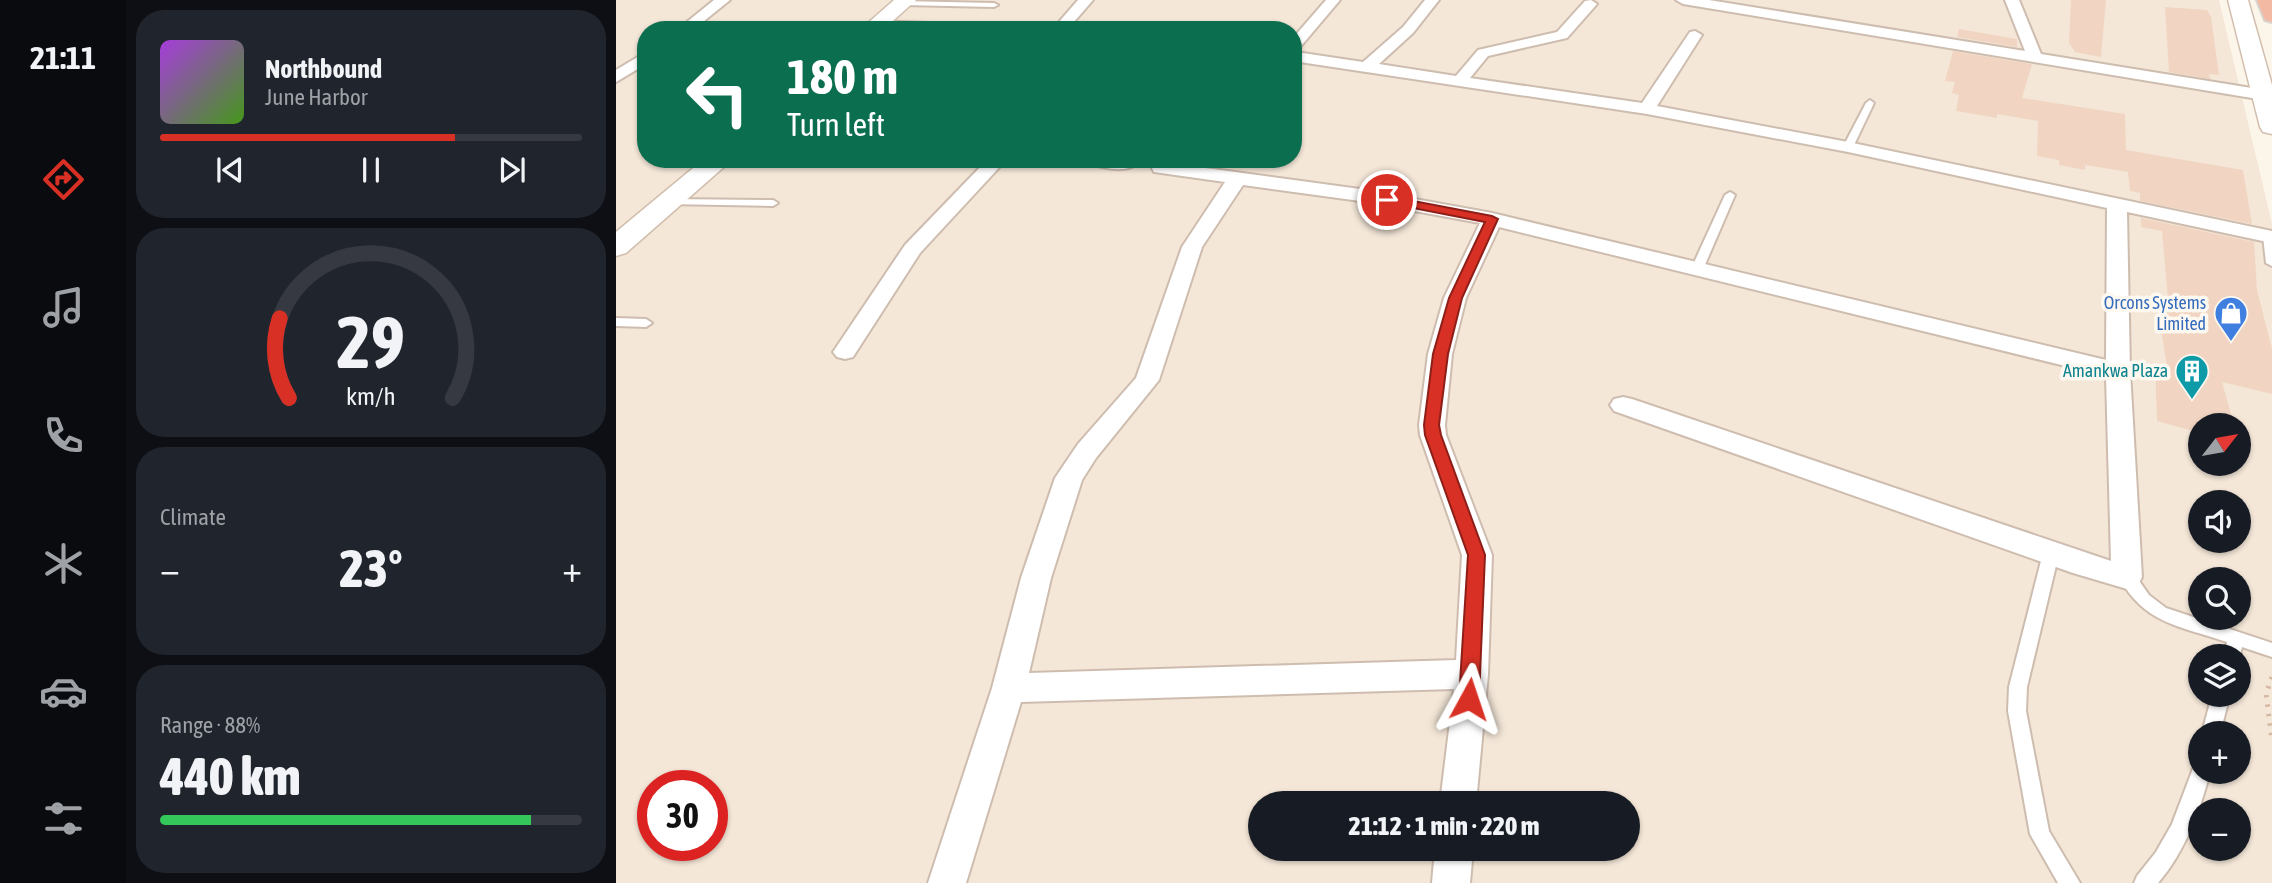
<!DOCTYPE html>
<html lang="en">
<head>
<meta charset="utf-8">
<style>
  :root { --surface:#171b24; --page:#20242c; --text:#f1f3f6; --muted:#9ea1a6; --line:#363941; --accent:#d93025 }
  body { margin:0; font-family:"Asap Condensed",sans-serif; background:var(--page); color:var(--text); height:100vh; display:flex; flex-direction:column; font-size:26px; white-space:nowrap }
  * { box-sizing:border-box; margin:0 }
  p { font-size:23px; color:var(--muted) }
  .icon { flex:none; width:38px; height:38px; fill:none; stroke:currentColor; stroke-width:2; stroke-linecap:round; stroke-linejoin:round }
  .map { position:relative; flex:1; overflow:hidden }
  .sheet { display:flex; flex-direction:column; gap:10px; padding:10px; background:#0d0f14; width:490px }
  .sheet>* { flex:none }
  .guide { position:absolute; left:21px; top:21px; width:665px; height:147px; border-radius:28px; box-shadow:0 2px 5px #0004; background:#0b6e4f; color:#fff; overflow:hidden }
  .needle { width:46px; rotate:59deg }
  .buttons { position:absolute; left:1572px; top:413px; display:grid; gap:14px }
  .buttons a { display:grid; place-items:center; width:63px; height:63px; border-radius:50%; background:var(--surface); box-shadow:0 2px 5px #0004; font-size:35px }
  .speed { position:absolute; left:21px; top:770px; display:flex; gap:14px; font-size:35px; font-weight:700; text-align:center }
  .speed>* { display:grid; place-content:center; width:91px; height:91px; border-radius:50%; background:var(--surface); box-shadow:0 2px 5px #0004; line-height:1 }
  .speed .limit { border:10px solid #d22; background:#fff; color:#111 }
  .pin { position:absolute; display:grid; place-items:center; width:60px; height:60px; color:#fff; margin:-30px; border:4px solid #fff; border-radius:50%; box-shadow:0 2px 7px #0007 }
  .me { position:absolute; width:77px; margin:-38px; rotate:5deg; stroke-linejoin:round; filter:drop-shadow(0 0 5px #0008) }
  .turn { display:flex; align-items:center; gap:24px; height:147px; padding:0 35px; font-size:32px }
  .turn .icon { width:91px; height:91px; stroke-width:2.5 }
  .turn b { display:block; font-size:49px; line-height:60px }
  .big { font-size:52px; font-weight:800; line-height:1.1 }
  .sheet .card { flex:1; display:flex; flex-direction:column; justify-content:center; gap:10px; min-width:0; padding:0 24px; border-radius:28px; background:var(--page) }
  .sheet .dial { align-items:center; gap:0 }
  .dial svg { height:182px; overflow:visible; fill:none; stroke:var(--line); stroke-width:7; stroke-linecap:round; text-anchor:middle }
  .dial text { fill:var(--text); stroke:none }
  .song { display:flex; align-items:center; gap:21px }
  .cover { width:84px; height:84px; border-radius:10px; background:linear-gradient(135deg,hsl(280 70% 55%),hsl(100 70% 35%)) }
  .played { height:7px; border-radius:4px; background:linear-gradient(90deg,var(--accent) 70%,var(--line) 70%) }
  .keys { display:flex; justify-content:space-around; direction:ltr }
  .heat { display:flex; justify-content:space-between; align-items:center; font-size:38px; direction:ltr }
  .charge { height:10px; border-radius:5px; background:linear-gradient(90deg,#34c759 88%,var(--line) 0) }
  .trip { position:absolute; left:632px; top:791px; width:392px; height:70px; border-radius:35px; background:var(--surface); box-shadow:0 2px 5px #0004; font-weight:800; line-height:70px; text-align:center }
  main { display:flex; flex:1; min-height:0 }
  .menu { display:flex; flex-direction:column; width:126px; justify-content:space-around; align-items:center; background:#090b0e; color:var(--muted) }
  .menu .icon { width:49px; height:49px }
  .menu .on { color:var(--accent) }
  .menu b { font-size:32px; color:var(--text) }
  .map>svg:first-child { display:block }
</style>
</head>
<body>
<main>
<nav class="menu">
<b>21:11</b>
<svg class="icon on" aria-label="directions" viewBox="0 0 24 24"><path d="M12 3l9 9-9 9-9-9zM9 14v-3h6M13 9l2 2-2 2"/></svg>
<svg class="icon" aria-label="music" viewBox="0 0 24 24"><path d="M9 18V5l10-2v13"/><circle cx="6" cy="18" r="3"/><circle cx="16" cy="16" r="3"/></svg>
<svg class="icon" aria-label="phone" viewBox="0 0 24 24"><path d="M5 4h4l2 5-3 2q2 4 5 5l2-3 5 2v4C11 20 4 13 5 4z"/></svg>
<svg class="icon" aria-label="climate" viewBox="0 0 24 24"><path d="M12 3v18M4 7l16 10M4 17L20 7"/></svg>
<svg class="icon" aria-label="car" viewBox="0 0 24 24"><path d="M5 17H2v-5l4-1 3-4h7l3 4 3 1v5h-3M9 17h6M6 11h13"/><circle cx="7" cy="17" r="2"/><circle cx="17" cy="17" r="2"/></svg>
<svg class="icon" aria-label="filters" viewBox="0 0 24 24"><path d="M4 7h16M4 17h16"/><circle cx="9" cy="7" r="2"/><circle cx="15" cy="17" r="2"/></svg>
</nav>
<section class="sheet">
<div class="card">
<div class="song"><i class="cover"></i><div><b>Northbound</b><p>June Harbor</p></div></div>
<div class="played"></div>
<div class="keys"><svg class="icon" aria-label="previous" viewBox="0 0 24 24"><path d="M18 5L8 12l10 7zM5 5v14"/></svg><svg class="icon" aria-label="pause" viewBox="0 0 24 24"><path d="M8 5v14M16 5v14"/></svg><svg class="icon" aria-label="next" viewBox="0 0 24 24"><path d="M6 5l10 7-10 7zM19 5v14"/></svg></div>
</div>
<div class="card dial"><svg viewBox="0 0 100 80">
<path d="M14 69A42 42 0 1 1 86 69"/>
<path d="M14 69A42 42 0 0 1 10 34" stroke="#d93025"/>
<text x="50" y="56" font-size="32" font-weight="700">29</text>
<text x="50" y="72" font-size="11">km/h</text>
</svg></div>
<div class="card"><p>Climate</p>
<div class="heat"><a>−</a><b class="big">23°</b><a>+</a></div>
</div>
<div class="card"><p>Range · 88%</p><b class="big">440 km</b><div class="charge"></div></div>
</section>
<div class="map">
<svg width="1656" height="883" viewBox="0 0 1656 883">
  <rect width="100%" height="100%" fill="#fcf5ea"/>
  <path fill="#f4e7d8" fill-rule="evenodd" d="M 0,0 L 1603,0 L 1656,224 L 1656,883 L 0,883 ZM 30,30 L 677,30 L 677,159 L 30,159 ZM 1584,425 L 1622,425 L 1622,464 L 1584,464 ZM 1584,502 L 1622,502 L 1622,541 L 1584,541 ZM 1584,579 L 1622,579 L 1622,618 L 1584,618 ZM 1584,656 L 1622,656 L 1622,695 L 1584,695 ZM 1584,733 L 1622,733 L 1622,772 L 1584,772 ZM 37,786 L 96,786 L 96,845 L 37,845 ZM 644,803 L 1012,803 L 1012,849 L 644,849 ZM 1584,810 L 1622,810 L 1622,849 L 1584,849 Z"/>
  <g fill="#f1d5c2">
    <polygon points="1455,0 1490,0 1485,57 1459,52 1453,43"/>
    <polygon points="1549,7 1591,10 1595,17 1603,75 1593,74 1594,79 1553,72"/>
    <polygon points="1343,29 1401,39 1401,47 1341,37"/>
    <polygon points="1337,51 1416,64 1406,98 1509,114 1510,150 1627,170 1636,224 1524,201 1524,193 1514,191 1512,172 1469,165 1469,170 1443,165 1443,160 1421,156 1422,121 1381,114 1381,118 1340,111 1343,95 1336,93 1339,82 1329,81"/>
    <polygon points="1525,218 1638,242 1641,290 1656,349 1656,394 1606,382 1618,425 1584,425 1584,433 1541,421 1539,364 1551,367 1542,309 1553,312 1546,231 1525,227"/>
  </g>
  <g fill="none" stroke-linecap="round" stroke-linejoin="round">
    <defs>
      <g id="lane">
        <polygon points="283,1 378,3 382,5 378,7 286,5 282,3"/>
        <polygon points="1254,100 1258,103 1237,147 1229,149 1227,147 1250,103"/>
        <polygon points="100,159 154,159 149,162 104,163"/>
        <polygon points="1114,192 1119,195 1088,267 1086,269 1078,269 1076,267 1109,195"/>
        <polygon points="53,199 157,200 162,203 157,206 49,204 48,202"/>
        <polygon points="1652,233 1656,234 1656,266 1650,263 1647,236"/>
        <polygon points="0,318 30,319 36,323 30,327 0,326"/>
        <polygon points="1435,547 1441,549 1443,553 1411,687 1410,711 1433,831 1464,883 1442,883 1414,834 1392,711 1393,687 1427,553 1429,549"/>
        <path d="M 1511,571 L 1517,572 L 1533,595 L 1550,608 L 1656,643 L 1656,657 L 1626,647 L 1622,661 L 1622,656 L 1608,656 L 1611,642 C 1564,626 1528,624 1503,577 L 1505,572 Z"/>
        <polygon points="1596,695 1614,695 1604,733 1586,733"/>
        <path d="M 1584,764 L 1584,772 L 1594,772 C 1584,811 1569,852 1542,883 L 1518,883 L 1521,876 L 1540,852 L 1556,824 L 1578,766 Z"/>
      </g>
      <g id="street">
        <polygon points="98,0 114,0 77,30 61,30"/>
        <polygon points="462,0 477,0 451,30 436,30"/>
        <path d="M 710,0 L 724,0 L 680,52 L 747,62 L 787,27 L 809,0 L 823,0 L 797,33 L 763,64 L 840,76 L 862,50 L 941,32 L 969,1 L 975,0 L 981,4 L 951,38 L 872,56 L 854,78 L 1026,103 L 1074,32 L 1079,31 L 1086,35 L 1041,106 L 1232,142 L 1656,231 L 1656,243 L 1511,212 L 1514,371 L 1526,577 L 1522,585 L 1511,589 L 1457,573 L 998,411 L 994,405 L 998,399 L 1007,397 L 1016,399 L 1495,561 L 1490,376 L 883,227 L 850,298 L 836,354 L 829,425 L 830,435 L 876,555 L 872,674 L 860,803 L 824,803 L 838,689 L 405,702 L 350,883 L 312,883 L 376,688 L 405,578 L 439,478 L 462,444 L 520,378 L 566,247 L 609,182 L 538,172 L 536,168 L 538,164 L 545,162 L 744,189 L 876,213 L 1490,360 L 1491,208 L 1232,152 L 1031,114 L 677,61 L 677,38 ZM 627,185 L 744,201 L 864,223 L 828,298 L 812,354 L 803,425 L 804,435 L 846,555 L 840,660 L 413,673 L 435,578 L 466,480 L 480,458 L 543,380 L 586,247 Z"/>
        <polygon points="1060,0 1093,0 1409,51 1389,0 1403,0 1425,54 1648,90 1656,95 1648,100 1067,4"/>
        <polygon points="259,21 396,26 403,30 254,28 252,25"/>
        <polygon points="30,52 30,64 0,82 0,70"/>
        <polygon points="372,159 391,159 304,253 237,357 229,359 221,357 217,352 289,245"/>
        <path d="M 469,159 L 514,159 L 520,164 C 511,174 478,168 469,159 Z"/>
        <polygon points="819,849 857,849 854,883 816,883"/>
      </g>
      <g id="secondary">
        <polygon points="278,0 300,0 267,30 244,30"/>
        <polygon points="1612,0 1632,0 1656,85 1656,134 1647,132 1644,127"/>
        <polygon points="88,159 117,159 10,253 0,256 0,232"/>
      </g>
      <polygon id="highway" points="1641,0 1656,0 1656,22 1649,20"/>
    </defs>
    <use href="#lane" stroke="#cebdaf" stroke-width="4"/>
    <use href="#street" stroke="#cebdaf" stroke-width="4"/>
    <use href="#secondary" stroke="#d1bead" stroke-width="3"/>
    <use href="#highway" stroke="#d9d2cd" stroke-width="4"/>
    <polyline stroke="#d6b9a4" stroke-width="5" stroke-dasharray="2.5 7" stroke-linecap="butt" points="1656,677 1650,694 1656,740"/>
    <use href="#lane" fill="#fff" fill-rule="evenodd"/>
    <use href="#street" fill="#fff" fill-rule="evenodd"/>
    <use href="#secondary" fill="#fff" fill-rule="evenodd"/>
    <use href="#highway" fill="#f4b9a3" fill-rule="evenodd"/>
  </g>
  <polygon fill="#d93025" stroke="#8d1f18" stroke-width="2" points="771,196 876,216 882,219 846,298 832,354 823,425 825,435 869,555 863,699 860,706 853,709 846,706 843,699 852,555 809,435 808,425 817,354 833,298 869,222 766,202 766,197"/>
  <defs>
    <symbol id="shop-pin" viewBox="-11 -11 22 30"><path d="M0 17L-7.5 6A9.5 9.5 0 1 1 7.5 6Z" fill="#3f7fe0" stroke="#fef9f0"/><path d="M-5-2.5h2.3a2.7 3.5 0 0 1 5.4 0H5L5.5 6h-11ZM-1.5-2.5h3a1.5 2.3 0 0 0-3 0Z" fill="#fff"/></symbol>
    <symbol id="building-pin" viewBox="-11 -11 22 30"><path d="M0 17L-7.5 6A9.5 9.5 0 1 1 7.5 6Z" fill="#0f9aa8" stroke="#fef9f0"/><path d="M-4-6H4V6H1V3H-1V6H-4ZM-2.5-4.3h1.7v1.8h-1.7ZM.8-4.3h1.7v1.8H.8ZM-2.5-1h1.7V.8h-1.7ZM.8-1h1.7V.8H.8Z" fill="#fff"/></symbol>
  </defs>
  <g fill-rule="evenodd">
    <use href="#shop-pin" x="1596" y="294" width="38" height="52"/>
    <use href="#building-pin" x="1557" y="352" width="38" height="52"/>
  </g>
  <g text-anchor="middle" stroke-width="7" stroke-linejoin="round" paint-order="stroke">
    <g font-size="18" fill="#366cbe" stroke="#fef9f0" text-anchor="end">
      <text x="1590" y="309">Orcons Systems<tspan x="1590" dy="21">Limited</tspan></text>
    </g>
    <g font-size="18" fill="#0d838f" stroke="#fef9f0" text-anchor="end">
      <text x="1552" y="377">Amankwa Plaza</text>
    </g>
  </g>
</svg>
<div class="buttons">
<a><svg class="needle" viewBox="-14 -14 28 28"><path d="M0-13l5 13h-10z" fill="#e53935"/><path d="M0 13l5-13h-10z" fill="#9ea1a6"/></svg></a>
<a><svg class="icon" aria-label="sound" viewBox="0 0 24 24"><path d="M4 9h4l5-4v14l-5-4H4zM17 9q2 3 0 6"/></svg></a>
<a><svg class="icon" aria-label="search" viewBox="0 0 24 24"><circle cx="10" cy="10" r="6"/><path d="M15 15l6 6"/></svg></a>
<a><svg class="icon" aria-label="layers" viewBox="0 0 24 24"><path d="M12 4l9 5-9 5-9-5zM3 14l9 5 9-5"/></svg></a>
<a>+</a>
<a>−</a>
</div>
<div class="speed"><div class="limit">30</div></div>
<div class="pin" style="left:771px;top:200px;background:#d93025"><svg class="icon" aria-label="arrive" viewBox="0 0 24 24"><path d="M6 21V4h12l-3 4 3 4H6"/></svg></div>
<svg class="me" style="left:853px;top:699px" viewBox="-20 -20 40 40"><path d="M0-17L14 15 0 8-14 15z" fill="#d93025" stroke="#fff" stroke-width="4"/></svg>
<div class="trip">21:12 · 1 min · 220 m</div>
<div class="guide">
<div class="turn"><svg class="icon" aria-label="left" viewBox="0 0 24 24"><path d="M17 20v-9H6M10 6l-5 5 5 5"/></svg><div><b>180 m</b>Turn left</div></div>
</div>
</div>
</main>
</body>
</html>
